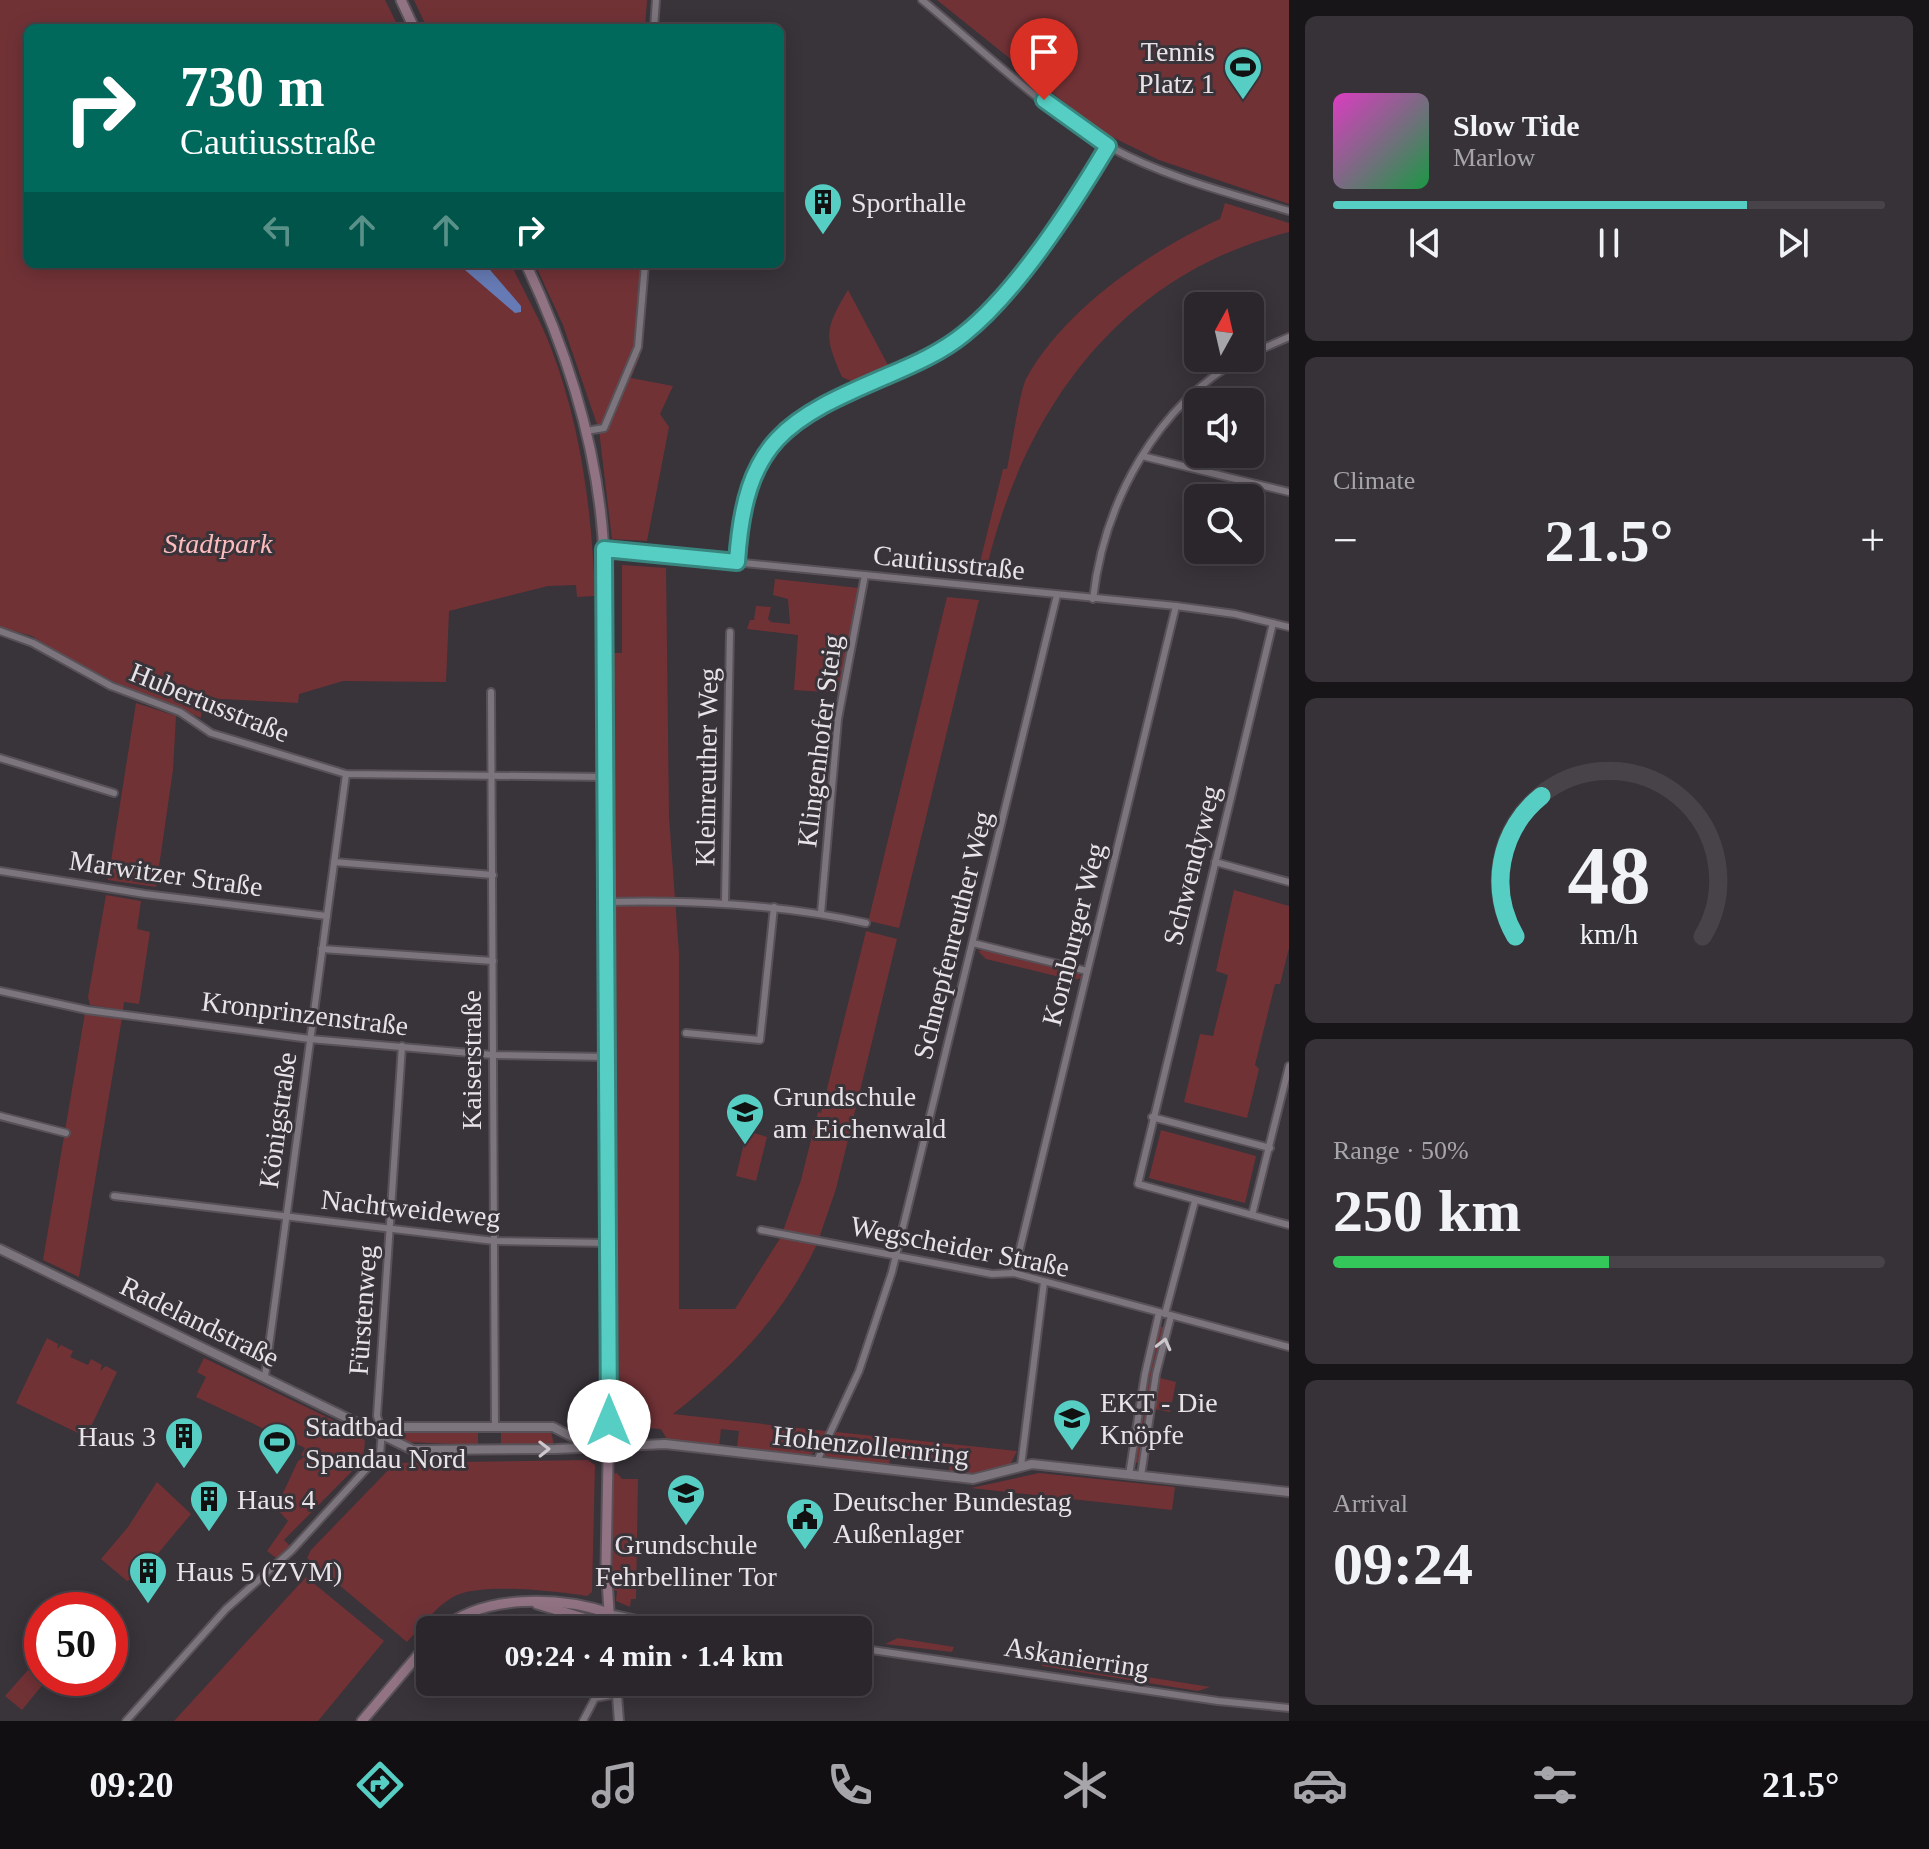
<!DOCTYPE html>
<html lang="en">
<head>
<meta charset="utf-8">
<style>
  :root { --surface:#2b262c; --page:#373238; --text:#f1f3f6; --muted:#a6a5a9; --line:#474348; --accent:#56cec3 }
  body { margin:0; font-family:Georgia,serif; background:var(--page); color:var(--text); height:100vh; display:flex; flex-direction:column; font-size:30px; white-space:nowrap }
  * { box-sizing:border-box; margin:0 }
  p { font-size:26px; color:var(--muted) }
  .icon { flex:none; width:44px; height:44px; fill:none; stroke:currentColor; stroke-width:2; stroke-linecap:round; stroke-linejoin:round }
  .map { position:relative; flex:1; overflow:hidden }
  .drawer { display:flex; flex-direction:column; gap:16px; padding:16px; background:#181518; width:640px }
  .drawer>* { flex:none }
  .top-card { position:absolute; left:24px; top:24px; width:760px; height:244px; border-radius:12px; box-shadow:0 4px 20px #0003,0 0 0 2px var(--line); background:#00695c; color:#fff; overflow:hidden }
  .needle { width:52px; rotate:8deg }
  .controls { position:absolute; left:1184px; top:292px; display:grid; gap:16px }
  .controls a { display:grid; place-items:center; width:80px; height:80px; border-radius:12px; background:var(--surface); box-shadow:0 4px 20px #0003,0 0 0 2px var(--line); font-size:40px }
  .speed { position:absolute; left:24px; top:1592px; display:flex; gap:16px; font-size:40px; font-weight:700; text-align:center }
  .speed>* { display:grid; place-content:center; width:104px; height:104px; border-radius:50%; background:var(--surface); box-shadow:0 4px 20px #0003,0 0 0 2px var(--line); line-height:1 }
  .speed .limit { border:12px solid #d22; background:#fff; color:#111 }
  .pin { position:absolute; display:grid; place-items:center; width:68px; height:68px; color:#fff; margin:-82px -34px; border-radius:50% 50% 50% 0; rotate:-45deg; box-shadow:0 0 8px #0007 }
  .pin .icon { rotate:45deg }
  .me { position:absolute; width:88px; margin:-44px; rotate:0deg; stroke-linejoin:round; filter:drop-shadow(0 0 6px #0008) }
  .turn { display:flex; align-items:center; gap:28px; height:168px; padding:0 24px; font-size:36px }
  .turn .icon { width:104px; height:104px; stroke-width:2.5 }
  .turn b { display:block; font-size:56px; line-height:68px }
  .lanes { display:flex; align-items:center; height:76px; padding:0 24px; background:#0003; justify-content:center; gap:40px; direction:ltr }
  .lanes .off { opacity:.35 }
  .big { font-size:60px; font-weight:700; line-height:1.1 }
  .drawer .card { flex:1; display:flex; flex-direction:column; justify-content:center; gap:12px; min-width:0; padding:0 28px; border-radius:12px; background:var(--page) }
  .drawer .dial { align-items:center; gap:0 }
  .dial svg { height:208px; overflow:visible; fill:none; stroke:var(--line); stroke-width:7; stroke-linecap:round; text-anchor:middle }
  .dial text { fill:var(--text); stroke:none }
  .song { display:flex; align-items:center; gap:24px }
  .cover { width:96px; height:96px; border-radius:12px; background:linear-gradient(135deg,hsl(310 70% 55%),hsl(140 70% 35%)) }
  .played { height:8px; border-radius:4px; background:linear-gradient(90deg,var(--accent) 75%,var(--line) 75%) }
  .keys { display:flex; justify-content:space-around; direction:ltr }
  .heat { display:flex; justify-content:space-between; align-items:center; font-size:44px; direction:ltr }
  .charge { height:12px; border-radius:6px; background:linear-gradient(90deg,#34c759 50%,var(--line) 0) }
  .trip { position:absolute; left:416px; top:1616px; width:456px; height:80px; border-radius:12px; background:var(--surface); box-shadow:0 4px 20px #0003,0 0 0 2px var(--line); font-weight:700; line-height:80px; text-align:center }
  .menu { display:flex; height:128px; justify-content:space-around; align-items:center; background:#110f12; color:var(--muted) }
  .menu .icon { width:56px; height:56px }
  .menu .on { color:var(--accent) }
  .menu b { font-size:36px; color:var(--text) }
  main { display:flex; flex:1; min-height:0 }
  .map>svg:first-child { display:block }
</style>
</head>
<body>
<main>
<div class="map">
<svg width="1289" height="1721" viewBox="0 0 1289 1721">
  <rect width="100%" height="100%" fill="#39333a"/>
  <g fill="#713236">
    <path d="M 0,0 L 385,0 L 399,28 L 28,28 L 28,264 L 511,264 C 524,292 540,319 551,348 C 581,426 592,512 595,596 L 577,597 L 576,585 L 548,586 L 449,611 L 446,682 L 343,681 L 299,694 L 298,703 L 203,698 L 201,718 L 84,669 L 32,636 L 0,627 Z"/>
    <polygon points="414,0 647,0 645,28 427,28"/>
    <polygon points="937,0 1289,0 1289,204 1159,160 1100,131"/>
    <path d="M 1225,203 L 1289,223 L 1289,232 C 1118,275 1022,412 985,575 L 977,574 L 1003,469 L 1007,469 C 1011,451 1020,390 1026,379 C 1064,309 1150,251 1220,219 Z"/>
    <polygon points="535,264 642,264 633,353 640,356 631,378 673,386 660,414 669,427 647,541 612,539 599,430 563,325"/>
    <path d="M 848,290 L 889,367 L 853,382 L 842,377 C 824,336 824,330 848,290 Z"/>
    <path d="M 622,565 L 666,568 L 669,817 L 679,953 L 679,1309 L 735,1309 L 781,1237 L 817,1244 C 784,1315 734,1366 673,1414 L 826,1431 L 821,1440 L 815,1439 L 810,1450 L 815,1451 L 811,1455 L 737,1447 L 739,1431 L 721,1429 L 719,1446 L 668,1441 L 661,1429 L 619,1426 L 612,653 L 622,653 Z"/>
    <polygon points="775,579 859,588 839,693 794,690 798,635 747,629 750,620 754,620 756,606 771,607 768,619 771,622 790,624 788,599 773,595"/>
    <polygon points="947,597 979,600 899,928 869,921 869,918"/>
    <polygon points="136,703 176,716 173,770 156,887 108,880"/>
    <polygon points="1234,890 1289,906 1289,948 1280,984 1275,984 1255,1065 1259,1069 1247,1118 1184,1102 1200,1034 1213,1036 1228,975 1216,971"/>
    <polygon points="106,895 141,901 137,929 150,932 139,1004 124,1002 123,1010 90,1005 88,997"/>
    <polygon points="866,931 897,939 836,1189 819,1238 783,1231 801,1180 818,1112 821,1113"/>
    <polygon points="988,949 1078,972 1082,978 1072,980 986,959 978,951"/>
    <polygon points="85,1013 122,1018 79,1277 43,1260"/>
    <polygon points="1161,1130 1256,1156 1245,1203 1149,1178"/>
    <polygon points="747,1131 767,1137 756,1181 736,1176"/>
    <polygon points="1160,1326 1165,1328 1139,1463 1134,1463 1147,1372"/>
    <polygon points="47,1338 58,1344 57,1349 61,1345 73,1351 70,1357 88,1365 91,1359 102,1365 100,1371 106,1366 117,1372 86,1437 16,1403"/>
    <polygon points="204,1358 356,1431 365,1441 363,1460 284,1540 290,1546 276,1558 267,1551 288,1521 276,1508 298,1461 304,1457 301,1455 305,1448 196,1397 206,1377 197,1372"/>
    <polygon points="1160,1378 1176,1382 1170,1412 1154,1409"/>
    <polygon points="404,1431 478,1431 478,1445 404,1442"/>
    <polygon points="501,1431 551,1431 554,1445 501,1445"/>
    <polygon points="836,1432 1017,1451 1009,1467 982,1474 949,1471 949,1464 890,1457 889,1465 824,1456 823,1450 829,1451"/>
    <path d="M 588,1460 L 595,1465 L 592,1592 L 587,1596 C 556,1591 485,1583 457,1595 C 437,1604 422,1627 407,1642 L 307,1558 L 311,1550 L 395,1463 Z"/>
    <polygon points="617,1473 622,1479 638,1479 636,1599 631,1599 630,1607 616,1601 617,1591 612,1590 613,1474"/>
    <polygon points="1039,1473 1175,1487 1172,1510 971,1488"/>
    <polygon points="157,1482 191,1514 140,1575 127,1581 101,1559 128,1527"/>
    <polygon points="306,1577 384,1641 318,1721 174,1721"/>
    <polygon points="898,1638 954,1647 952,1652 885,1644"/>
    <polygon points="1041,1660 1210,1687 1198,1691 1042,1666"/>
    <polygon points="28,1670 44,1683 22,1710 5,1696"/>
  </g>
  <polygon fill="#667bb5" points="458,264 485,264 521,306 521,312 515,313"/>
  <g fill="none" stroke-linecap="round" stroke-linejoin="round">
    <defs>
      <g id="minor">
        <path d="M 922,0 C 979,47 1046,112 1110,147 C 1165,177 1229,193 1289,211"/>
        <polyline points="654,28 656,0"/>
        <polyline points="1250,354 1289,337"/>
        <polyline points="586,431 604,428 638,347 645,264"/>
        <polyline points="1142,456 1289,492"/>
        <polyline points="604,549 1176,606 1235,614 1289,627"/>
        <path d="M 737,562 C 744,446 783,419 884,377 C 912,365 940,353 964,335 C 1017,293 1073,204 1108,146"/>
        <path d="M 1093,599 C 1104,502 1156,406 1242,358"/>
        <polyline points="1273,623 1138,1184 1252,1215 1289,1066"/>
        <polyline points="0,631 33,643 111,686 180,712 211,733 346,774 606,777"/>
        <polyline points="491,692 495,1427"/>
        <polyline points="0,758 114,793"/>
        <polyline points="334,862 493,875"/>
        <polyline points="1215,862 1289,882"/>
        <polyline points="0,871 145,894 327,916"/>
        <path d="M 606,902 C 694,900 780,904 866,923"/>
        <polyline points="725,902 730,632"/>
        <polyline points="821,913 838,719 865,575"/>
        <polyline points="973,943 1087,971"/>
        <polyline points="322,949 493,961"/>
        <polyline points="0,991 87,1010 310,1039 493,1055 607,1057"/>
        <polyline points="686,1033 760,1040 774,907"/>
        <polyline points="0,1116 66,1133"/>
        <polyline points="1152,1117 1270,1148"/>
        <polyline points="114,1196 494,1241 608,1243"/>
        <polyline points="1252,1215 1289,1225"/>
        <polyline points="761,1230 992,1274 1014,1273 1289,1347"/>
        <polyline points="1014,1273 1176,606"/>
        <polyline points="1165,1314 1195,1201"/>
        <polyline points="265,1376 346,774"/>
        <polyline points="817,1461 859,1371 892,1272 1057,595"/>
        <polyline points="1021,1466 1044,1282"/>
        <polyline points="1129,1475 1145,1374 1159,1313"/>
        <polyline points="1141,1476 1156,1374 1171,1316"/>
        <polyline points="609,1613 686,1630"/>
        <polyline points="858,1648 1218,1701 1289,1708"/>
        <polyline points="126,1721 226,1609 291,1551 380,1454 382,1432 377,1416 402,1046"/>
        <polyline points="583,1721 595,1698 617,1694"/>
      </g>
      <g id="tertiary">
        <polyline points="0,1249 413,1450 556,1449 665,1444 973,1479 1032,1464 1289,1492"/>
        <polyline points="382,1432 401,1427 553,1427 590,1446"/>
        <polyline points="616,1682 619,1721"/>
      </g>
      <g id="secondary">
        <polyline points="401,0 414,28"/>
        <path d="M 526,264 C 567,351 596,441 603,538 L 609,1409 L 606,1565 L 610,1626 L 537,1604"/>
        <path d="M 441,1630 C 483,1594 559,1596 609,1613"/>
        <polyline points="362,1721 430,1641"/>
      </g>
    </defs>
    <use href="#minor" stroke="#585258" stroke-width="10"/>
    <use href="#tertiary" stroke="#585258" stroke-width="12"/>
    <use href="#secondary" stroke="#585258" stroke-width="13"/>
    <use href="#minor" stroke="#7d757d" stroke-width="6"/>
    <use href="#tertiary" stroke="#7d757d" stroke-width="8"/>
    <use href="#secondary" stroke="#917384" stroke-width="9"/>
  </g>
  <defs><path id="oneway-chevron" d="M-2-3.5L2.5 0L-2 3.5" fill="none" stroke-width="1.6" stroke-linecap="round" stroke-linejoin="round" transform="scale(2)"/></defs>
  <g stroke="#ccc8cc">
    <use href="#oneway-chevron" transform="translate(1164 1344) rotate(-76)"/>
    <use href="#oneway-chevron" transform="translate(544 1449) rotate(-1)"/>
  </g>
  <g fill="none" stroke-linecap="round" stroke-linejoin="round">
    <defs>
      <path id="route" d="M 609,1421 L 604,549 L 737,562 C 745,440 786,419 889,375 C 915,364 942,352 964,334 C 1016,293 1074,203 1108,146 L 1044,100"/>
    </defs>
    <use href="#route" stroke="#38867f" stroke-width="20"/>
    <use href="#route" stroke="#56cec3" stroke-width="14"/>
  </g>
  <defs>
    <symbol id="stadium-pin" viewBox="-11 -11 22 30"><path d="M0 17L-7.5 6A9.5 9.5 0 1 1 7.5 6Z" fill="#56cec3" stroke="#39333a"/><path d="M0-5a6.5 5 0 1 0 0 10a6.5 5 0 1 0 0-10ZM-3.5-1.8h7v3.6h-7Z" fill="#111"/></symbol>
    <symbol id="building-pin" viewBox="-11 -11 22 30"><path d="M0 17L-7.5 6A9.5 9.5 0 1 1 7.5 6Z" fill="#56cec3" stroke="#39333a"/><path d="M-4-6H4V6H1V3H-1V6H-4ZM-2.5-4.3h1.7v1.8h-1.7ZM.8-4.3h1.7v1.8H.8ZM-2.5-1h1.7V.8h-1.7ZM.8-1h1.7V.8H.8Z" fill="#111"/></symbol>
    <symbol id="school-pin" viewBox="-11 -11 22 30"><path d="M0 17L-7.5 6A9.5 9.5 0 1 1 7.5 6Z" fill="#56cec3" stroke="#39333a"/><path d="M0-5L7-2L0 1L-7-2ZM-4 1L0 2.5L4 1V4Q0 6-4 4Z" fill="#111"/></symbol>
    <symbol id="civic-pin" viewBox="-11 -11 22 30"><path d="M0 17L-7.5 6A9.5 9.5 0 1 1 7.5 6Z" fill="#56cec3" stroke="#39333a"/><path d="M-.6-6.5H3V-4.5H.6V-3L4-1V1h2V6H-6V1h2V-1L-.6-3ZM-1.2 2.5V6h2.4V2.5Z" fill="#111"/></symbol>
  </defs>
  <g fill-rule="evenodd">
    <use href="#stadium-pin" x="1221" y="45" width="44" height="60"/>
    <use href="#building-pin" x="801" y="180" width="44" height="60"/>
    <use href="#school-pin" x="723" y="1090" width="44" height="60"/>
    <use href="#school-pin" x="1050" y="1396" width="44" height="60"/>
    <use href="#building-pin" x="162" y="1414" width="44" height="60"/>
    <use href="#stadium-pin" x="255" y="1420" width="44" height="60"/>
    <use href="#school-pin" x="664" y="1471" width="44" height="60"/>
    <use href="#building-pin" x="187" y="1477" width="44" height="60"/>
    <use href="#civic-pin" x="783" y="1495" width="44" height="60"/>
    <use href="#building-pin" x="126" y="1549" width="44" height="60"/>
  </g>
  <g text-anchor="middle" stroke-width="6" stroke-linejoin="round" paint-order="stroke">
    <g font-size="28" fill="#e7e3e7" stroke="#39333a" text-anchor="start">
      <text x="1215" y="61" text-anchor="end">Tennis<tspan x="1215" dy="32">Platz 1</tspan></text>
      <text x="851" y="212">Sporthalle</text>
      <text x="773" y="1106">Grundschule<tspan x="773" dy="32">am Eichenwald</tspan></text>
      <text x="1100" y="1412">EKT - Die<tspan x="1100" dy="32">Knöpfe</tspan></text>
      <text x="305" y="1436">Stadtbad<tspan x="305" dy="32">Spandau Nord</tspan></text>
      <text x="156" y="1446" text-anchor="end">Haus 3</text>
      <text x="237" y="1509">Haus 4</text>
      <text x="833" y="1511">Deutscher Bundestag<tspan x="833" dy="32">Außenlager</tspan></text>
      <text x="686" y="1554" text-anchor="middle">Grundschule<tspan x="686" dy="32">Fehrbelliner Tor</tspan></text>
      <text x="176" y="1581">Haus 5 (ZVM)</text>
    </g>
    <g font-size="28" font-style="italic" fill="#fcbcbd" stroke="#39333a">
      <text x="218" y="553">Stadtpark</text>
    </g>
    <g font-size="28" fill="#e7e3e7" stroke="#39333a">
      <text transform="translate(949 562) rotate(6)" y="10">Cautiusstraße</text>
      <text transform="translate(210 702) rotate(22)" y="10">Hubertusstraße</text>
      <text transform="translate(819 741) rotate(-83)" y="10">Klingenhofer Steig</text>
      <text transform="translate(706 767) rotate(-89)" y="10">Kleinreuther Weg</text>
      <text transform="translate(1191 865) rotate(-76)" y="10">Schwendyweg</text>
      <text transform="translate(166 873) rotate(8)" y="10">Marwitzer Straße</text>
      <text transform="translate(1073 934) rotate(-76)" y="10">Kornburger Weg</text>
      <text transform="translate(952 935) rotate(-76)" y="10">Schnepfenreuther Weg</text>
      <text transform="translate(305 1013) rotate(7)" y="10">Kronprinzenstraße</text>
      <text transform="translate(471 1060) rotate(-90)" y="10">Kaiserstraße</text>
      <text transform="translate(277 1120) rotate(-82)" y="10">Königstraße</text>
      <text transform="translate(411 1208) rotate(6)" y="10">Nachtweideweg</text>
      <text transform="translate(960 1246) rotate(11)" y="10">Wegscheider Straße</text>
      <text transform="translate(362 1310) rotate(-86)" y="10">Fürstenweg</text>
      <text transform="translate(200 1321) rotate(26)" y="10">Radelandstraße</text>
      <text transform="translate(871 1445) rotate(6)" y="10">Hohenzollernring</text>
      <text transform="translate(1077 1657) rotate(9)" y="10">Askanierring</text>
    </g>
  </g>
</svg>
<div class="controls">
<a><svg class="needle" viewBox="-14 -14 28 28"><path d="M0-13l5 13h-10z" fill="#e53935"/><path d="M0 13l5-13h-10z" fill="#a6a5a9"/></svg></a>
<a><svg class="icon" aria-label="sound" viewBox="0 0 24 24"><path d="M4 9h4l5-4v14l-5-4H4zM17 9q2 3 0 6"/></svg></a>
<a><svg class="icon" aria-label="search" viewBox="0 0 24 24"><circle cx="10" cy="10" r="6"/><path d="M15 15l6 6"/></svg></a>
</div>
<div class="speed"><div class="limit">50</div></div>
<div class="pin" style="left:1044px;top:100px;background:#d93025"><svg class="icon" aria-label="arrive" viewBox="0 0 24 24"><path d="M6 21V4h12l-3 4 3 4H6"/></svg></div>
<svg class="me" style="left:609px;top:1421px" viewBox="-20 -20 40 40"><circle r="19" fill="#fff"/><path d="M0-13L10 11 0 6-10 11z" fill="#56cec3"/></svg>
<div class="trip">09:24 · 4 min · 1.4 km</div>
<div class="top-card">
<div class="turn"><svg class="icon" aria-label="right" viewBox="0 0 24 24"><path d="M7 20v-9h11M14 6l5 5-5 5"/></svg><div><b>730 m</b>Cautiusstraße</div></div>
<div class="lanes"><svg class="icon off" aria-label="left" viewBox="0 0 24 24"><path d="M17 20v-9H6M10 6l-5 5 5 5"/></svg><svg class="icon off" aria-label="ahead" viewBox="0 0 24 24"><path d="M12 20V5M6 11l6-6 6 6"/></svg><svg class="icon off" aria-label="ahead" viewBox="0 0 24 24"><path d="M12 20V5M6 11l6-6 6 6"/></svg><svg class="icon" aria-label="right" viewBox="0 0 24 24"><path d="M7 20v-9h11M14 6l5 5-5 5"/></svg></div>
</div>
</div>
<section class="drawer">
<div class="card">
<div class="song"><i class="cover"></i><div><b>Slow Tide</b><p>Marlow</p></div></div>
<div class="played"></div>
<div class="keys"><svg class="icon" aria-label="previous" viewBox="0 0 24 24"><path d="M18 5L8 12l10 7zM5 5v14"/></svg><svg class="icon" aria-label="pause" viewBox="0 0 24 24"><path d="M8 5v14M16 5v14"/></svg><svg class="icon" aria-label="next" viewBox="0 0 24 24"><path d="M6 5l10 7-10 7zM19 5v14"/></svg></div>
</div>
<div class="card"><p>Climate</p>
<div class="heat"><a>−</a><b class="big">21.5°</b><a>+</a></div>
</div>
<div class="card dial"><svg viewBox="0 0 100 80">
<path d="M14 69A42 42 0 1 1 86 69"/>
<path d="M14 69A42 42 0 0 1 24 15" stroke="#56cec3"/>
<text x="50" y="56" font-size="32" font-weight="700">48</text>
<text x="50" y="72" font-size="11">km/h</text>
</svg></div>
<div class="card"><p>Range · 50%</p><b class="big">250 km</b><div class="charge"></div></div>
<div class="card"><p>Arrival</p><b class="big">09:24</b></div>
</section>
</main>
<nav class="menu">
<b>09:20</b>
<svg class="icon on" aria-label="directions" viewBox="0 0 24 24"><path d="M12 3l9 9-9 9-9-9zM9 14v-3h6M13 9l2 2-2 2"/></svg>
<svg class="icon" aria-label="music" viewBox="0 0 24 24"><path d="M9 18V5l10-2v13"/><circle cx="6" cy="18" r="3"/><circle cx="16" cy="16" r="3"/></svg>
<svg class="icon" aria-label="phone" viewBox="0 0 24 24"><path d="M5 4h4l2 5-3 2q2 4 5 5l2-3 5 2v4C11 20 4 13 5 4z"/></svg>
<svg class="icon" aria-label="climate" viewBox="0 0 24 24"><path d="M12 3v18M4 7l16 10M4 17L20 7"/></svg>
<svg class="icon" aria-label="car" viewBox="0 0 24 24"><path d="M5 17H2v-5l4-1 3-4h7l3 4 3 1v5h-3M9 17h6M6 11h13"/><circle cx="7" cy="17" r="2"/><circle cx="17" cy="17" r="2"/></svg>
<svg class="icon" aria-label="filters" viewBox="0 0 24 24"><path d="M4 7h16M4 17h16"/><circle cx="9" cy="7" r="2"/><circle cx="15" cy="17" r="2"/></svg>
<b>21.5°</b>
</nav>
</body>
</html>
